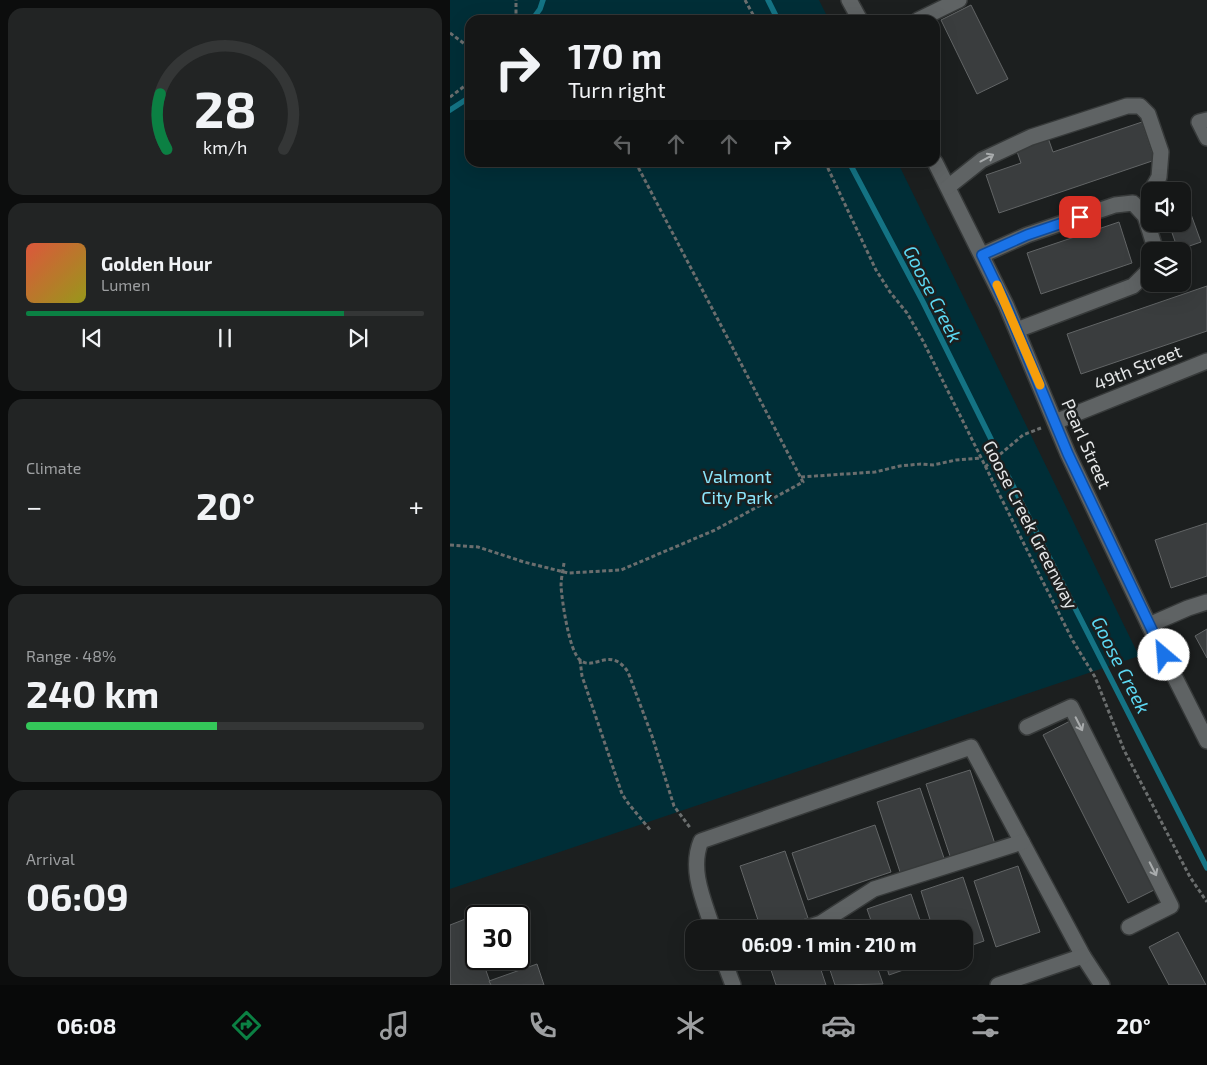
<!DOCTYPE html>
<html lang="en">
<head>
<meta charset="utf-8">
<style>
  :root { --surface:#151717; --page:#222424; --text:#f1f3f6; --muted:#9d9fa1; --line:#343636; --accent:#0b8043 }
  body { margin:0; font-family:"Exo 2",sans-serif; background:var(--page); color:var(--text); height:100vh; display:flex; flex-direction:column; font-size:19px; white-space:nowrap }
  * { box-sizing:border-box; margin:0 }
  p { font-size:16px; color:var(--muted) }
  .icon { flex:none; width:28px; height:28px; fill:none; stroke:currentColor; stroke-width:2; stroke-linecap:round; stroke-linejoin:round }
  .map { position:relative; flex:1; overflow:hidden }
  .sheet { display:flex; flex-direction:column; gap:8px; padding:8px; background:#0c0d0d; width:450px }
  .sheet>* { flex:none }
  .banner { position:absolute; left:15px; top:15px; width:475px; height:152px; border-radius:15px; box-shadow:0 5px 20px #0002,0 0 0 1px var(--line); background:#151717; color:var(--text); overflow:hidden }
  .fabs { position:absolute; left:691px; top:182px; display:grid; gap:10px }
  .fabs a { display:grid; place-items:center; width:50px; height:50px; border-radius:10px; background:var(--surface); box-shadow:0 5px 20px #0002,0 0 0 1px var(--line); font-size:25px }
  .speed { position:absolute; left:15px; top:905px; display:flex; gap:10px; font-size:25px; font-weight:700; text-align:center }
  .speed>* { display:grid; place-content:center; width:65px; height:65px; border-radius:50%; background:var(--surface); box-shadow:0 5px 20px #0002,0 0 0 1px var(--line); line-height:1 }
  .speed .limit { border:2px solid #111; border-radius:8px; background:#fff; color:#111 }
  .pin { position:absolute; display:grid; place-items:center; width:42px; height:42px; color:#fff; margin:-21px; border-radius:10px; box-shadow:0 2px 8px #0006 }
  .me { position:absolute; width:55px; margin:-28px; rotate:333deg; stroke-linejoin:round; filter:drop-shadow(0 0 4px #0008) }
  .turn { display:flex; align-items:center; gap:18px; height:105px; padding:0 20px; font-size:22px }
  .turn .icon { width:65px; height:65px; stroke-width:2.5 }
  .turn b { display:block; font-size:35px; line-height:42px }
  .lanes { display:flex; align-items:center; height:48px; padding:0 20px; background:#0003; justify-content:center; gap:25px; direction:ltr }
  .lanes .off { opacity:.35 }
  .big { font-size:38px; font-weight:700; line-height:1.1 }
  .sheet .tile { flex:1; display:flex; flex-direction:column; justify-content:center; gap:8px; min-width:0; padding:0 18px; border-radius:15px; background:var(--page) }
  .sheet .dial { align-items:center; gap:0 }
  .dial svg { height:130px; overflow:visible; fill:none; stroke:var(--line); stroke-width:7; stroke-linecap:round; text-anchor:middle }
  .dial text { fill:var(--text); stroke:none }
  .song { display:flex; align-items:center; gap:15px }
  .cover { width:60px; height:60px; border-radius:8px; background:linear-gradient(135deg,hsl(10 70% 55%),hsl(60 70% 35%)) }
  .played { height:5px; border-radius:2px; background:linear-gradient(90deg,var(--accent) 80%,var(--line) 80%) }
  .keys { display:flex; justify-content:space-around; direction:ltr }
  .heat { display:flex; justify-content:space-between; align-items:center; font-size:28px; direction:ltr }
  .charge { height:8px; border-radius:4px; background:linear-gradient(90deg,#34c759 48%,var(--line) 0) }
  .trip { position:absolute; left:235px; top:920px; width:288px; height:50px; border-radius:15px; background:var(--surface); box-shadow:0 5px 20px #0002,0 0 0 1px var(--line); font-weight:700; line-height:50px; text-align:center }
  .menu { display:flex; height:80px; justify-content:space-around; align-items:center; background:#080909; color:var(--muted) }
  .menu .icon { width:35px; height:35px }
  .menu .active { color:var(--accent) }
  .menu b { font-size:22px; color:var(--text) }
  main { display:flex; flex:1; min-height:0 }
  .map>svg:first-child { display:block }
</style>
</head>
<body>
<main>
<section class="sheet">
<div class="tile dial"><svg viewBox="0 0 100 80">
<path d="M14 69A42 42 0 1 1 86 69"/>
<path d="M14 69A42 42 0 0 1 10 35" stroke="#0b8043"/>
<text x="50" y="56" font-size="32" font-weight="700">28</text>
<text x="50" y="72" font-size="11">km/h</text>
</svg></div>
<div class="tile">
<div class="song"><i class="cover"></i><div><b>Golden Hour</b><p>Lumen</p></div></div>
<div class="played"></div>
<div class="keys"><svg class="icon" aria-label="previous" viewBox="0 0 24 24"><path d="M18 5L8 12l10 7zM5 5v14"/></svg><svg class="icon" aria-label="pause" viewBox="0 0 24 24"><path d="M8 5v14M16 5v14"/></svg><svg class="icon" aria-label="next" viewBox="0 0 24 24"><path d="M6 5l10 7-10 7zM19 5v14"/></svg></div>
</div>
<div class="tile"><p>Climate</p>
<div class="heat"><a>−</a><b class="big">20°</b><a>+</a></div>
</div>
<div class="tile"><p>Range · 48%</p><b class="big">240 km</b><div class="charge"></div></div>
<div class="tile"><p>Arrival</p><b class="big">06:09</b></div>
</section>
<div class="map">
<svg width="757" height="985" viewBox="0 0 757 985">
  <rect width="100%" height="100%" fill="#1c1f1f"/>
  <polygon fill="#002e37" points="0,0 369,0 379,20 20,20 20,162 448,163 689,656 0,889"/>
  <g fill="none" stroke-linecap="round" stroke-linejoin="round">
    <g stroke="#147384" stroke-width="5.5">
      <polyline points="318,0 328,20"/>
      <polyline points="82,20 90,9 93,0"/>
      <polyline points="0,110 20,97"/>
      <polyline points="399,162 473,302 541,439"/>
      <polyline points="558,476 757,868"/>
    </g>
  </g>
  <g fill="#3a3d3e" stroke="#626566">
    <polygon points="521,5 558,79 527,94 491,20"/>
    <polygon points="692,122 705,160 549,213 536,175 571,163 565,146 597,135 603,152"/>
    <polygon points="732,195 734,195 751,242 728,250 719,224 732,224"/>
    <polygon points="669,222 682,263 591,294 577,253"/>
    <polygon points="757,286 757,331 631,374 617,334"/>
    <polygon points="757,523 757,576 721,588 705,540"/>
    <polygon points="757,629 757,658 745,636"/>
    <polygon points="622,720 708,888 678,903 593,735"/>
    <polygon points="520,770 545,844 501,859 476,784"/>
    <polygon points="470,788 495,861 451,875 427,802"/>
    <polygon points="425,825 441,872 358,900 342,853"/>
    <polygon points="335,851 358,918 325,929 311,929 290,866"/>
    <polygon points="568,866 590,932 546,947 524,881"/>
    <polygon points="513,877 534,941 514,948 514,929 483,929 471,891"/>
    <polygon points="461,894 473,929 424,929 417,909"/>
    <polygon points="18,918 26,943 26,959 32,959 41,985 0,985 0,925"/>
    <polygon points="412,921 415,929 389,929"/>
    <polygon points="728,932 756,985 719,985 699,947"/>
    <polygon points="318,961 368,961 376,985 326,985"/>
    <polygon points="377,961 425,961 433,984 385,985"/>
    <polygon points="435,961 479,961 439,975"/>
    <polygon points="87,964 94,985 41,985 39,981"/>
  </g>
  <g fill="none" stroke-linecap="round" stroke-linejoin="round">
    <defs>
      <g id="minor">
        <polyline points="399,0 410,20"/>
        <polyline points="468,20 509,0"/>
        <polyline points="757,120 749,122 757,138"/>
        <polyline points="485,162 556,305 618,454 706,640 757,741"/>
        <polyline points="498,187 532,160 581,137 677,106 690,106 698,114 711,152 709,177 701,191"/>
        <polyline points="532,255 577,235 665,205 683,203 695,216 706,251"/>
        <polyline points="567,330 683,286 700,269"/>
        <polyline points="605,422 757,361"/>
        <polyline points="699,625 738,608 757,602"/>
        <polyline points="577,727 621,707 721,906 679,927"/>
        <path d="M 263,929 C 254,901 239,870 251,841 L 521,747 L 633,956 L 652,985"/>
        <polyline points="353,929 371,923 424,889 572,842"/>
        <polyline points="274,961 283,985"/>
        <polyline points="548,985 633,956"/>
      </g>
    </defs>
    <use href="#minor" stroke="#373a3a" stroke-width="18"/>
    <g stroke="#6b6e6e" stroke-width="3" stroke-dasharray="4 2.5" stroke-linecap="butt">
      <polyline points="295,0 306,20"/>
      <polyline points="66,20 66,0"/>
      <polyline points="0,33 20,48"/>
      <polyline points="0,97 20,82"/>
      <polyline points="375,162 426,270 440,292 457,313 473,341 586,568 623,641 645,677 674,750 740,877 757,902"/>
      <polyline points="535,467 573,435 591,428"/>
      <polyline points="351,477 425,472 450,466 471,464 483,465 506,460 531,458"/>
      <polyline points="0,545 28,547 74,562 118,573 171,570 265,530 353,482 188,167 182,162"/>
      <path d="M 114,563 C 113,570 111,579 111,586 C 112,601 119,651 130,660 C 144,672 160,645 178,672 L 202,736 L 224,806 L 241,829"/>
      <polyline points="130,660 132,676 172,794 178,803 201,831"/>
    </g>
    <use href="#minor" stroke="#5f6364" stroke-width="15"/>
  </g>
  <defs><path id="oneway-shaft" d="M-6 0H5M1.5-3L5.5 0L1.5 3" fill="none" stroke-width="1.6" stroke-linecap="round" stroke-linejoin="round" transform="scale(1.25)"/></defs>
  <g stroke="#a9acad">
    <use href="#oneway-shaft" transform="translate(537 158) rotate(-28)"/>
    <use href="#oneway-shaft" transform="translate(629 724) rotate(63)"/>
    <use href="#oneway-shaft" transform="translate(703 869) rotate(63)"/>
  </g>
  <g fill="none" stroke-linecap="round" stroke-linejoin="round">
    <defs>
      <polyline id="route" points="630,217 577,235 532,255 556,305 618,454 714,655"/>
    </defs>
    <use href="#route" stroke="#114b97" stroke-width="12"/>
    <use href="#route" stroke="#1a73e8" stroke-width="9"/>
    <polyline stroke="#f59e0b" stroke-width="9" points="547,285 590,385"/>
  </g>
  <g text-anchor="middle" stroke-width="5" stroke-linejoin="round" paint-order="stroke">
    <g font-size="18" fill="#e5e7e8" stroke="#1c1f1f">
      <text transform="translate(688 368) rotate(-22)" y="6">49th Street</text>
      <text transform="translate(636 444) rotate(66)" y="6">Pearl Street</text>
      <text transform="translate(580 525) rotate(63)" y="6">Goose Creek Greenway</text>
    </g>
    <g font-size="18" fill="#8ce7fc" stroke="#1c1f1f">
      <text x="287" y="483">Valmont<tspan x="287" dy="21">City Park</tspan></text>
    </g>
    <g font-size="19" font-style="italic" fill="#5cd8f3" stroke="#1c1f1f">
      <text transform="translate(483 294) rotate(63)" y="7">Goose Creek</text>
      <text transform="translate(671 665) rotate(63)" y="7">Goose Creek</text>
    </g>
  </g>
</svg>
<div class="fabs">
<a><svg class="icon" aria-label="sound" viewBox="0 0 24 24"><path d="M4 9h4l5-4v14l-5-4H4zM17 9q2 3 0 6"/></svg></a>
<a><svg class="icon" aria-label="layers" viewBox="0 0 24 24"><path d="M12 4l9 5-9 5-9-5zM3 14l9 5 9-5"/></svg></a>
</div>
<div class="speed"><div class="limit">30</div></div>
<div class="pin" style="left:630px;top:217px;background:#d93025"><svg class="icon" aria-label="arrive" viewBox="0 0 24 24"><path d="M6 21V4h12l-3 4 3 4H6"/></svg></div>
<svg class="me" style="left:714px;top:655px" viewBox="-20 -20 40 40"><circle r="19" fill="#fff"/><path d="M0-13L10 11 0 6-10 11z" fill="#1a73e8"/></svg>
<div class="trip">06:09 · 1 min · 210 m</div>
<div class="banner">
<div class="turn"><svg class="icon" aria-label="right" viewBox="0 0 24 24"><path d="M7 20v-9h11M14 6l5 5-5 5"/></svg><div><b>170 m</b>Turn right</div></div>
<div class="lanes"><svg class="icon off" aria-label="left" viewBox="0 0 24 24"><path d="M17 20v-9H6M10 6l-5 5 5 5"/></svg><svg class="icon off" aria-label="ahead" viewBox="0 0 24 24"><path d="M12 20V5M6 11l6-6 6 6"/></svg><svg class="icon off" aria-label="ahead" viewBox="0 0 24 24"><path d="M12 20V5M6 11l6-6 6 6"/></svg><svg class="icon" aria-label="right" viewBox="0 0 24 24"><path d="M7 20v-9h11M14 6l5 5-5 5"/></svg></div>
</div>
</div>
</main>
<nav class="menu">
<b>06:08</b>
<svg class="icon active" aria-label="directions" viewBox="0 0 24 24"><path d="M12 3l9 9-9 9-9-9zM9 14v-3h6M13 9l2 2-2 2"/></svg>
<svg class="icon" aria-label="music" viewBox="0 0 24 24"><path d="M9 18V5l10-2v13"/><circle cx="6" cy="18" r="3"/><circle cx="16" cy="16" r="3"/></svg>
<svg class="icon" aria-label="phone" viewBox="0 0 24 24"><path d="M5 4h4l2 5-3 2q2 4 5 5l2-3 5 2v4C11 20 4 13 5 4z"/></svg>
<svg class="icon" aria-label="climate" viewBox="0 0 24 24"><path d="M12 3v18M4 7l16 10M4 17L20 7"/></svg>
<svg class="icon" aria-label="car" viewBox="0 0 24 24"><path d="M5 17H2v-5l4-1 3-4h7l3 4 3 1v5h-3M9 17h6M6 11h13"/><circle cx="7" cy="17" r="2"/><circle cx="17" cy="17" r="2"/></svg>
<svg class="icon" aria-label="filters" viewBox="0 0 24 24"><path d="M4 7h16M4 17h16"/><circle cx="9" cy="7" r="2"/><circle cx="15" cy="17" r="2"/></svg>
<b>20°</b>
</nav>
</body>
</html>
